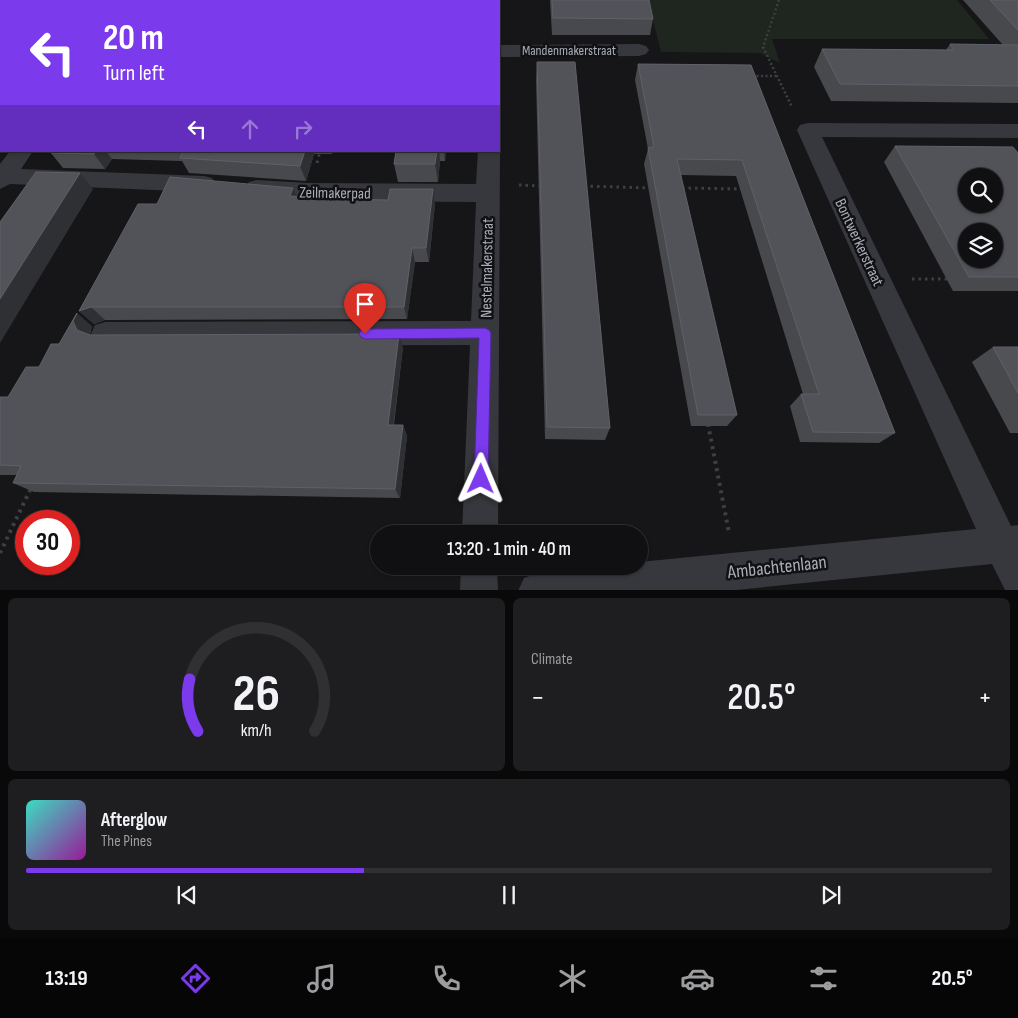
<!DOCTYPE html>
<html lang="en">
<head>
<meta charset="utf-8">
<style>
  :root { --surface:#101012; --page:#1e1e20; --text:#f1f3f6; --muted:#9c9d9f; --line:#303032; --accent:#7c3aed }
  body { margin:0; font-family:"Sofia Sans Condensed",sans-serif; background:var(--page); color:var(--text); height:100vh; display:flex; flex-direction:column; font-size:19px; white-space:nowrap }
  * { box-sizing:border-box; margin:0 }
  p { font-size:16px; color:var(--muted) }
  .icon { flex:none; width:28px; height:28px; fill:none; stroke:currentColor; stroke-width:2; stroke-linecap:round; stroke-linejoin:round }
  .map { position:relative; height:590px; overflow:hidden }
  .drawer { display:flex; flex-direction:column; gap:8px; padding:8px; background:#09090a; flex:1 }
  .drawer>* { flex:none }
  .guide { position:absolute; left:0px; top:0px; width:500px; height:152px; box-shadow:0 1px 4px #0004,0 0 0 1px var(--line); background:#7c3aed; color:#fff; overflow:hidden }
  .buttons { position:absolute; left:958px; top:168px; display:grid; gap:10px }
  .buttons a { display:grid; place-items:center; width:45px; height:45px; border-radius:50%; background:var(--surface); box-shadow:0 1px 4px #0004,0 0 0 1px var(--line); font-size:25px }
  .speed { position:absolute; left:15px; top:510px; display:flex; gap:10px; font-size:25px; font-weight:700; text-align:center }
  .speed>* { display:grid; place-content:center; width:65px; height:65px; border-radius:50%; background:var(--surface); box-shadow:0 1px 4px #0004,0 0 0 1px var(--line); line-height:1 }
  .speed .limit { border:8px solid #d22; background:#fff; color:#111 }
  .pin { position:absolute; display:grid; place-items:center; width:42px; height:42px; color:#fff; margin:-51px -21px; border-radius:50% 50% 50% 0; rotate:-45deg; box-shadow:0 0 5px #0007 }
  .pin .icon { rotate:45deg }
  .me { position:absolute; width:55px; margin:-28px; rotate:1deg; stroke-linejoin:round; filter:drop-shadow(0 0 4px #0008) }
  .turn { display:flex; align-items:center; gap:18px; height:105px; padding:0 20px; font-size:22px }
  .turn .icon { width:65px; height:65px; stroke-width:2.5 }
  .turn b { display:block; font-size:35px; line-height:42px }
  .lanes { display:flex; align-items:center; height:48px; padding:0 20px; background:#0003; justify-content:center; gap:25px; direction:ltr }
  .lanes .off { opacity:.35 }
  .big { font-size:38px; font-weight:600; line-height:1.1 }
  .drawer .tile { flex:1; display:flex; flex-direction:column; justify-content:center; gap:8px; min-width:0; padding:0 18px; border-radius:8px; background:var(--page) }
  .drawer .dial { align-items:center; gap:0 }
  .dial svg { height:130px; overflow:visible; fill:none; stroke:var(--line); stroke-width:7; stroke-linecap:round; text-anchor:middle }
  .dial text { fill:var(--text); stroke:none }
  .song { display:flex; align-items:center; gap:15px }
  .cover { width:60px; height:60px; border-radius:8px; background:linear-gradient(135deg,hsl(170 70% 55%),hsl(300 70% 35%)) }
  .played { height:5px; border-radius:2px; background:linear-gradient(90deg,var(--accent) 35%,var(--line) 35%) }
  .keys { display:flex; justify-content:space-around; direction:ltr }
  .heat { display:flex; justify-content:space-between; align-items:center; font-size:28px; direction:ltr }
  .drawer .tiles { flex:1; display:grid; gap:8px; grid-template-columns:1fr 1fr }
  .tile:last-child { grid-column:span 2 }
  .trip { position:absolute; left:370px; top:525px; width:278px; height:50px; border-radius:25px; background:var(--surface); box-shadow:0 1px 4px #0004,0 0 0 1px var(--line); font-weight:600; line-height:50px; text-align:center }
  .tabs { display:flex; height:80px; justify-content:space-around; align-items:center; background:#060607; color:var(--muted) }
  .tabs .icon { width:35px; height:35px }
  .tabs .current { color:var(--accent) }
  .tabs b { font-size:22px; color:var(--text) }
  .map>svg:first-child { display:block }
</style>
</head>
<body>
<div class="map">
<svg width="1018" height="591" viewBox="0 0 1018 591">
  <rect width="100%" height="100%" fill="#161618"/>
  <polygon fill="#1e261f" points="648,0 957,0 989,39 772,39 780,63 760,53 661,52"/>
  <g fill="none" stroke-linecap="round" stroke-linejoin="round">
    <g stroke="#3d3f44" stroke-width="2.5" stroke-dasharray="2 2.5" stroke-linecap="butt">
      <polyline points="779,0 763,47 792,107"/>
      <polyline points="752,76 777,76"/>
    </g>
    <g stroke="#3d3f44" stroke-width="3" stroke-dasharray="2.5 4" stroke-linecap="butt">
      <polyline points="317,163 320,151"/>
      <polyline points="519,185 541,186"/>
      <polyline points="584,186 651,188"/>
      <polyline points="682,188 743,189"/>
      <polyline points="912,279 949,279"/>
    </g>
    <g stroke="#3d3f44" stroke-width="4" stroke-dasharray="3 4.5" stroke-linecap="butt">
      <polyline points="708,424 729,533"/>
      <polyline points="0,553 31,488"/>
    </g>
    <g fill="#37383d" fill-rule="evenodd">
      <polygon points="447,0 490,0 491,1 448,1"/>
      <polygon points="639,44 646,46 649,50 646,54 639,56 499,57 499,45"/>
      <path d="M 808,123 L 1018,124 L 1018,138 L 822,137 L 1011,526 L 1018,525 L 1018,591 L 1005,590 L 992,564 L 726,591 L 518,591 L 524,578 C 557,564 603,566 639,566 L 639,562 L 976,529 L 797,130 L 800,125 Z"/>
      <polygon points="499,148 500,151 498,534 462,534 470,345 105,346 95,343 91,334 95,325 105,322 471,321 476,202 308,201 257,196 249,194 245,188 249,182 257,180 308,183 476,184 478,151 499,151"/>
      <polygon points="10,151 33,151 21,169 204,176 212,178 216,184 212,190 204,192 10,184 0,189 0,164"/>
      <polygon points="461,566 497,566 498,591 460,591"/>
    </g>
  </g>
  <g fill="#47494d">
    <polygon points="550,0 649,0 653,19 650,35 552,35"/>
    <polygon points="963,0 1018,0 1018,103 831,101 814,67 822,49 946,50 950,44 1003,45"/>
    <polygon points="537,62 610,428 605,440 545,439 536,80"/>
    <polygon points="638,64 751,65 895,433 879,443 800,442 790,406 801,394 803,394 736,176 681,175 737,415 727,426 691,426 644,164 648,149 635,80"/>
    <polygon points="895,146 1018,153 1018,291 953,291 884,162"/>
    <polygon points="52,151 333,151 332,154 314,154 306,181 189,173 182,161 112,159 105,169 63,168 51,153"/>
    <polygon points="396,151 446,151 445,161 440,161 438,182 398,182 394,164"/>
    <polygon points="297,197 334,199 435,204 429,262 415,262 407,319 105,320 94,324 79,311 157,204"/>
    <polygon points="92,326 90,335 403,347 394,425 403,425 407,436 400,498 34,492 13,483 17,475 0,475 0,397 8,397 39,367 59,344"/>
    <polygon points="993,347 1018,347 1018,433 1010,433 972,362"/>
  </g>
  <g fill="#2f3033">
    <polygon points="368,0 376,0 375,1 368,1"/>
    <polygon points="1,85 1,132 0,134 0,87"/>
    <polygon points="96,151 106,151 112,159 105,169 94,154"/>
    <polygon points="305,151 314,151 314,154 306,181 300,166"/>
    <polygon points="437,151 439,151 440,161 438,182 435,164"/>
    <polygon points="444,151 446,151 445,161"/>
    <polygon points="80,173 93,189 0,343 0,299"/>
    <polygon points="293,188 299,202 290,196"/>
    <polygon points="433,189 435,204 429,262 426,248"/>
    <polygon points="412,248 415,262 407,319 404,307"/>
    <polygon points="91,307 105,320 94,324 79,311"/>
    <polygon points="77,313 92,326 89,335 77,330 73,321"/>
    <polygon points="399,334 403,347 392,436 388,425"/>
    <polygon points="403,425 407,436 400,498 395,489"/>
  </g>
  <g fill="#525359" stroke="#5f6168" fill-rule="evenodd">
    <polygon points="156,0 368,0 368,1 155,1"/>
    <polygon points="424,0 459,0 458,1 424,1"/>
    <polygon points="552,0 649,0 653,19 553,18"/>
    <polygon points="990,0 1018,0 1018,30"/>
    <polygon points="0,35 1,35 1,85 0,87"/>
    <polygon points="950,44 1018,45 1018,86 840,84 822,49 954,50"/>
    <polygon points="537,62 575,62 610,428 547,427"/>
    <polygon points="638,64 751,65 895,433 813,432 801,394 819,394 742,160 677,159 737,415 698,415 648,148 654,147"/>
    <path d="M 895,146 L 1013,147 L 1018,153 L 1018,277 L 969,277 ZM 966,176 L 994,176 L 994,204 L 966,204 ZM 966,231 L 994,231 L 994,259 L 966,259 Z"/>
    <polygon points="52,151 96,151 94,154 51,153"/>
    <polygon points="183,151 305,151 300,166 180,158"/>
    <polygon points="396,151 437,151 435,164 394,164"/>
    <polygon points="36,172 80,173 0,299 0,222"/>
    <polygon points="170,177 293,188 290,196 334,199 388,200 390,189 433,189 426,248 412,248 404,307 91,307 79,311 138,204 157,204"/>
    <polygon points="77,313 73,321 77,330 90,335 399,334 388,425 403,425 395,489 13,483 21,466 0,465 0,397 8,397 26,367 39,367 51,344 59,344"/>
    <polygon points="993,347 1018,347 1018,393"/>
  </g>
  <polygon fill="#7c3aed" stroke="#51269a" points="485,328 489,330 491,333 488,479 486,484 481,486 476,484 474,479 479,338 365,339 361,337 359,334 361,330 365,329"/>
  <g text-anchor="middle" stroke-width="5" stroke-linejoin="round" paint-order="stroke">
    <g font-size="14" fill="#a8adb8" stroke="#111113">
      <text x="569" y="55">Mandenmakerstraat</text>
    </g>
    <g font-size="16" fill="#a8adb8" stroke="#111113">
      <text transform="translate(335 192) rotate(1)" y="6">Zeilmakerpad</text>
      <text transform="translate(860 242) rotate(65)" y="6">Bontwerkerstraat</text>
      <text transform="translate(486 268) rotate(-89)" y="6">Nestelmakerstraat</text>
    </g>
    <g font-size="19" fill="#a8adb8" stroke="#111113">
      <text transform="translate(777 566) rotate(-6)" y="7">Ambachtenlaan</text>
    </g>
  </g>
</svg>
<div class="buttons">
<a><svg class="icon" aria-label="search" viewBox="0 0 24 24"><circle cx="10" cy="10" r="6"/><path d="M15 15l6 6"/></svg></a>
<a><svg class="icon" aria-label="layers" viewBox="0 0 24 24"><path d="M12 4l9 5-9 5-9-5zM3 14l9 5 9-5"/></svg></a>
</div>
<div class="speed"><div class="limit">30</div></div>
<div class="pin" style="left:365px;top:334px;background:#d93025"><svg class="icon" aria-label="arrive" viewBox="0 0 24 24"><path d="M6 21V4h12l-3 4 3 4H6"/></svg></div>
<svg class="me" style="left:481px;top:479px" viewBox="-20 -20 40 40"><path d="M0-17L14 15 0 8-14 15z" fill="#7c3aed" stroke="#fff" stroke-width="4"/></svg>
<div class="trip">13:20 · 1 min · 40 m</div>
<div class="guide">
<div class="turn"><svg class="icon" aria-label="left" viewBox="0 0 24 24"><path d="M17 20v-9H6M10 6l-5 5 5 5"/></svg><div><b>20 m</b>Turn left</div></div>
<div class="lanes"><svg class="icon" aria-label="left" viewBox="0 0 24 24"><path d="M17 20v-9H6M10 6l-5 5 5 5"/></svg><svg class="icon off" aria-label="ahead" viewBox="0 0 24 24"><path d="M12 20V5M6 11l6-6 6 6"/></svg><svg class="icon off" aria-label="right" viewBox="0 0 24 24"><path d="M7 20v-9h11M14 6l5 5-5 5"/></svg></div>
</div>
</div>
<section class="drawer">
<div class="tiles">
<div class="tile dial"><svg viewBox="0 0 100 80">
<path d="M14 69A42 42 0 1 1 86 69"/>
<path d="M14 69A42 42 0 0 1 9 37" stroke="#7c3aed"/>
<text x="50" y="56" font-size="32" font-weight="700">26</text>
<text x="50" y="72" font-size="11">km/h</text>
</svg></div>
<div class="tile"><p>Climate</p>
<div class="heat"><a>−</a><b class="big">20.5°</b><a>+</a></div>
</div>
<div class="tile">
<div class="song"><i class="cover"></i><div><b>Afterglow</b><p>The Pines</p></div></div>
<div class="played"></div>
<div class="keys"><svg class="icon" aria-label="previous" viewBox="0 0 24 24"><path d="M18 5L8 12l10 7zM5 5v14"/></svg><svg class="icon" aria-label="pause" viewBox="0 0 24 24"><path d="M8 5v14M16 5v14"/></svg><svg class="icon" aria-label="next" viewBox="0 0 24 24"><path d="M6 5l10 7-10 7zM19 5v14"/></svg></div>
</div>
</div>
</section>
<nav class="tabs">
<b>13:19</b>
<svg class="icon current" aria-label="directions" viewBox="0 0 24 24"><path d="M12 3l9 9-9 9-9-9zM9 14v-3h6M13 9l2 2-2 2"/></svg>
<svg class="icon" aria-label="music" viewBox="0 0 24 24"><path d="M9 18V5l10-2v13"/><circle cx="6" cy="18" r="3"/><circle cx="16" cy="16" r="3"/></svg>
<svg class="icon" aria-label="phone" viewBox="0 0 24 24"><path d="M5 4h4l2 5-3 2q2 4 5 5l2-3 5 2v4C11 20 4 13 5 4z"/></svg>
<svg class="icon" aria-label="climate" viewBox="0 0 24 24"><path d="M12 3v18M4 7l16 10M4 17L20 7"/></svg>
<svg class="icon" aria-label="car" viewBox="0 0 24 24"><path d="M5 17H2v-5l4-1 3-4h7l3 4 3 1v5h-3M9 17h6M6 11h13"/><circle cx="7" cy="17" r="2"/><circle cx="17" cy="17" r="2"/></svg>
<svg class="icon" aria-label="filters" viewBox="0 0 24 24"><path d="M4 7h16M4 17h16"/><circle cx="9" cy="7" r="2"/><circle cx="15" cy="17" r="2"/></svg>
<b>20.5°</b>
</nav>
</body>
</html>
